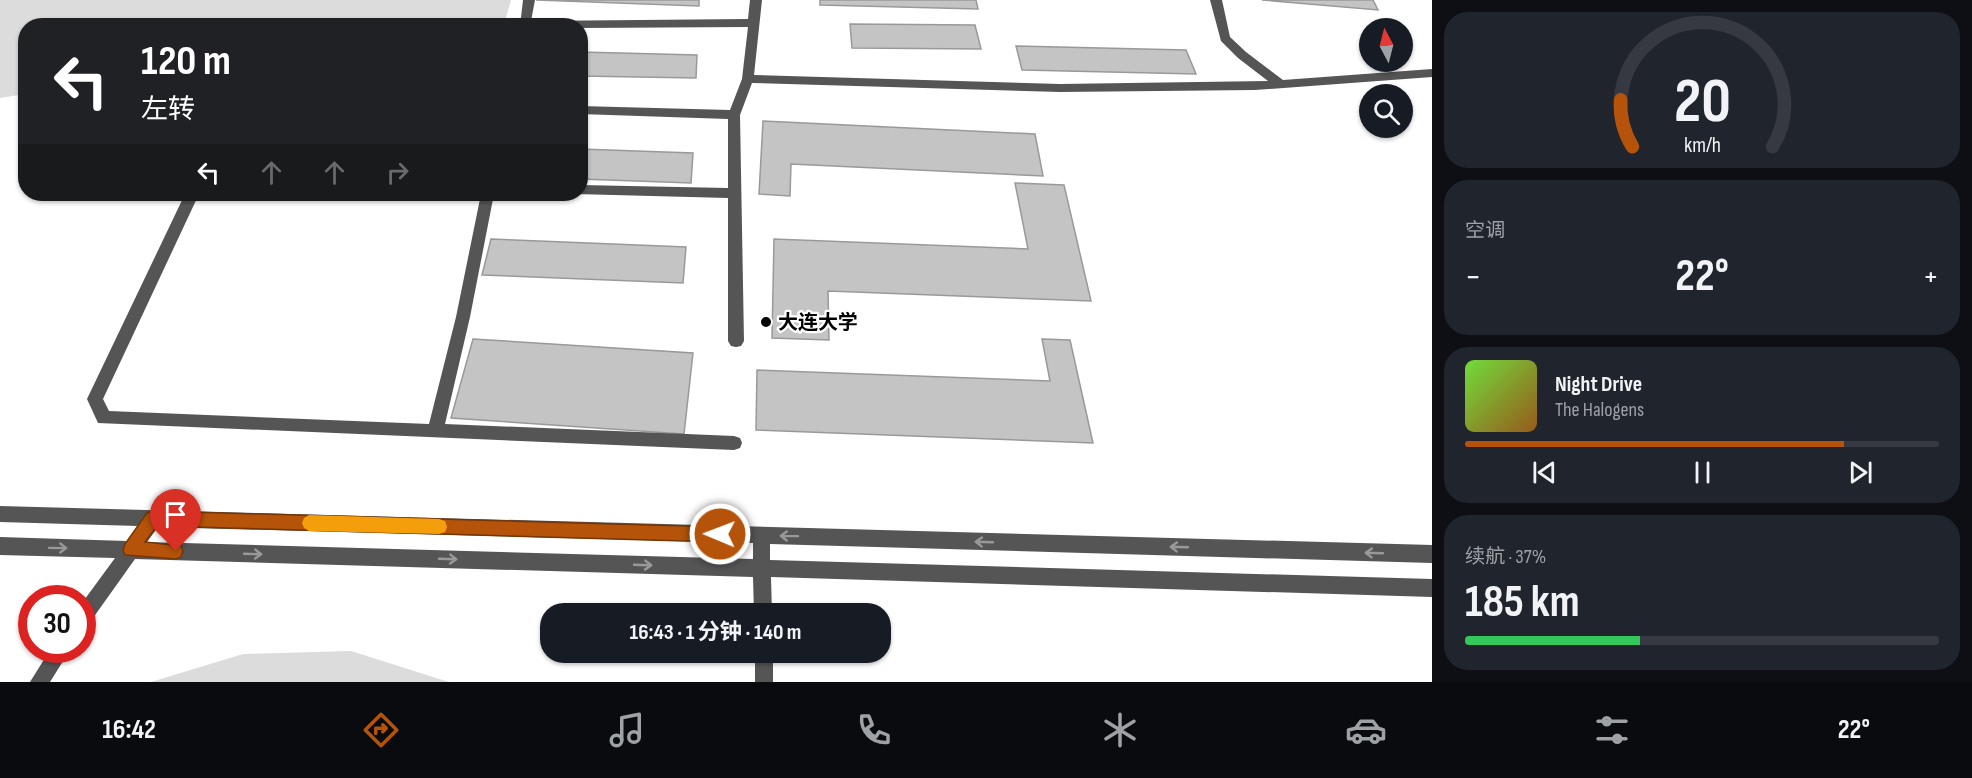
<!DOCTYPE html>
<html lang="zh">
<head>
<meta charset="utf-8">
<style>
  :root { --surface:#171b24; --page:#20242c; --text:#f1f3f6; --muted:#9ea1a6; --line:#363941; --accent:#b45309 }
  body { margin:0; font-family:"Sofia Sans Condensed","Noto Sans SC",sans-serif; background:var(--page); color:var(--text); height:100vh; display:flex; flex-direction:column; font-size:22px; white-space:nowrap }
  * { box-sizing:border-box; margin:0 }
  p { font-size:20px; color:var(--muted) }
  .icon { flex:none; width:33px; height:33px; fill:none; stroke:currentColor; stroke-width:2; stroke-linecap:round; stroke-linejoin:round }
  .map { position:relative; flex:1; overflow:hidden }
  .panel { display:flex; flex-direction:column; gap:12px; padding:12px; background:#0d0f14; width:540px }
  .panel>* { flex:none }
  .banner { position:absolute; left:18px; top:18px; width:570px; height:183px; border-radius:24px; box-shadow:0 2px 4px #0004; background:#202124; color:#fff; overflow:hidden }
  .needle { width:39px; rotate:353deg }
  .controls { position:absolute; left:1359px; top:18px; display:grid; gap:12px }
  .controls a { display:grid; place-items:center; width:54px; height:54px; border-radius:50%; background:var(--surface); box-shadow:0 2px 4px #0004; font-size:30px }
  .speed { position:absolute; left:18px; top:585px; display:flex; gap:12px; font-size:30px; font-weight:700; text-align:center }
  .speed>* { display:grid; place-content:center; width:78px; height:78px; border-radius:50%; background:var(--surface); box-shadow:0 2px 4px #0004; line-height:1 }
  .speed .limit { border:9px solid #d22; background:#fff; color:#111 }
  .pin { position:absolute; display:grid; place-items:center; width:51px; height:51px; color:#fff; margin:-62px -26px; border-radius:50% 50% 50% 0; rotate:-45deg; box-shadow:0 0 6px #0007 }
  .pin .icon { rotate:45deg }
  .me { position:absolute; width:66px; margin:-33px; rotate:271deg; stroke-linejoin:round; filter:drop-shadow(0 0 4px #0008) }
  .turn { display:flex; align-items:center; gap:21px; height:126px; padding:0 24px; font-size:27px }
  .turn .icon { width:78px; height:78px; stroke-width:2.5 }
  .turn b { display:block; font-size:42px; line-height:51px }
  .lanes { display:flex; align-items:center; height:57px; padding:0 24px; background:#0003; justify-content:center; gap:30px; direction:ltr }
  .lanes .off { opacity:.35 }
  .big { font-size:45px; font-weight:700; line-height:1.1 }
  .panel .card { flex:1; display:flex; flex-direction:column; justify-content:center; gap:9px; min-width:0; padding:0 21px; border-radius:24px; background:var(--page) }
  .panel .dial { align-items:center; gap:0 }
  .dial svg { height:156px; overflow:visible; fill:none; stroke:var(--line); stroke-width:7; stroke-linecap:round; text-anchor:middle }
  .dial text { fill:var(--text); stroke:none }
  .song { display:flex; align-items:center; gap:18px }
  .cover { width:72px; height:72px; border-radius:9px; background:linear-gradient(135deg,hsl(100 70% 55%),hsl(30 70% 35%)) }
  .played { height:6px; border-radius:3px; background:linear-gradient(90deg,var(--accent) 80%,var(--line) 80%) }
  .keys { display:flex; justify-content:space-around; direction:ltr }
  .heat { display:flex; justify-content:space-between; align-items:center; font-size:33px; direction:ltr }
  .charge { height:9px; border-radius:4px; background:linear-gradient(90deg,#34c759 37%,var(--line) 0) }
  .trip { position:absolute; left:540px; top:603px; width:351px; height:60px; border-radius:24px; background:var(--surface); box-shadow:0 2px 4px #0004; font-weight:700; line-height:60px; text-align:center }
  .tab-bar { display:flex; height:96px; justify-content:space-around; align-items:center; background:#090b0e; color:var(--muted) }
  .tab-bar .icon { width:42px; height:42px }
  .tab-bar .active { color:var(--accent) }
  .tab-bar b { font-size:27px; color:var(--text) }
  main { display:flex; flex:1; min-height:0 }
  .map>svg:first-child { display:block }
</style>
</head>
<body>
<main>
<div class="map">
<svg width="1432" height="682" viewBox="0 0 1432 682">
  <rect width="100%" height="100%" fill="#fff"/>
  <g fill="#dcdcdc">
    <polygon points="0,0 511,0 504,25 26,26 25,94 0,98"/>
    <polygon points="351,651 449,682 151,682 243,654"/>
  </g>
  <g fill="#c4c4c4" stroke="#999" stroke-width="1.5">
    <polygon points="536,0 699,0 699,6"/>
    <polygon points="820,0 976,0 978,9 820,5"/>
    <polygon points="1262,0 1373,0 1378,10"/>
    <polygon points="850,24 975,25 981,49 852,48"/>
    <polygon points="1016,46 1186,50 1196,74 1022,70"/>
    <polygon points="580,52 697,55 696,78 580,76"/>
    <polygon points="763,121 1035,134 1043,176 791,164 790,196 759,194"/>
    <polygon points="580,149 693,153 691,183 580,179"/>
    <polygon points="1015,183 1064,185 1091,301 828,291 829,340 772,338 774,239 1028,249"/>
    <polygon points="491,239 686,247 683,283 482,275"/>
    <polygon points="473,339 693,353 684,434 451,418"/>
    <polygon points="1042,339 1070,340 1093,443 756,430 757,370 1050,381"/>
  </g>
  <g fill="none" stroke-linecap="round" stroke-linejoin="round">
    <g fill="#555" fill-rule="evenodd">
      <polygon points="523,0 535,0 531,21 748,19 750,0 762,0 754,75 1060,84 1268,81 1238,58 1221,41 1210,0 1222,0 1230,37 1246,52 1283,80 1432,69 1432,77 1255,90 1060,92 752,83 740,115 744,341 741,346 736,347 731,346 728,341 728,198 575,194 580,194 580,185 728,188 728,119 580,114 580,106 730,110 742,79 748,27 580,28 580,26 520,26"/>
      <polygon points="185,194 199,194 103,399 109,411 429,424 456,317 481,194 494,194 470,317 445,424 734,436 740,438 742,443 740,448 734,450 98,423 87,399"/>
      <path d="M 0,506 L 1432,545 L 1432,563 L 770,544 L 770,560 L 1432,579 L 1432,597 L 771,577 L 772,614 L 754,614 L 753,577 L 135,559 L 88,625 L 82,628 L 82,603 L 115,558 L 0,555 L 0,537 L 127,541 L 138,526 L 0,522 ZM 158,527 L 753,543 L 753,559 L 147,542 Z"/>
      <polygon points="50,650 70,650 50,682 30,682"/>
      <rect x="755" y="652" width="18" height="30"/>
    </g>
  </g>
  <defs><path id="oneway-shaft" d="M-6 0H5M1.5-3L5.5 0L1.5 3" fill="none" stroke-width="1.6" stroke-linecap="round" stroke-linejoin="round" transform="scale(1.5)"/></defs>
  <g stroke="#999">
    <use href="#oneway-shaft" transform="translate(789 536) rotate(-179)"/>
    <use href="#oneway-shaft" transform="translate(984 542) rotate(-178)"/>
    <use href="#oneway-shaft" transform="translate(1179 547) rotate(-178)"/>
    <use href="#oneway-shaft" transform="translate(58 548) rotate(1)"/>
    <use href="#oneway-shaft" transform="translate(1374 553) rotate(-178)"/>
    <use href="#oneway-shaft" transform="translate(253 554) rotate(2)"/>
    <use href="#oneway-shaft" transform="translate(448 559) rotate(2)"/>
    <use href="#oneway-shaft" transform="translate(643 565) rotate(2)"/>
  </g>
  <polygon fill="#b45309" stroke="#753606" stroke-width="1.5" points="153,511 720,527 725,529 728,534 725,540 720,542 157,526 145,542 181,546 183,551 181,557 176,559 125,555 123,550 125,544 147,513"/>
  <polygon fill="#f59e0b" points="309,515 439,519 445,521 447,527 445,532 439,534 309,531 304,528 302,523 304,518"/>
  <circle fill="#000" stroke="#fff" stroke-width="2" cx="766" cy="322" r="6"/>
  <g text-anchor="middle" stroke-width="4.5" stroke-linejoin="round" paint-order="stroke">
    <g font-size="20" font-weight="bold" fill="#000" stroke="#fff" text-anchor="start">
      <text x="778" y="329">大连大学</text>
    </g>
  </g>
</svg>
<div class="controls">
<a><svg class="needle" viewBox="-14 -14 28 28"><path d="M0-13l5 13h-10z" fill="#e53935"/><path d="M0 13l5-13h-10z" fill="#9ea1a6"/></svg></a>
<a><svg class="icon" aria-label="search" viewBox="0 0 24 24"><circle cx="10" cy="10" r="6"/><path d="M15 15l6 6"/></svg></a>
</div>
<div class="speed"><div class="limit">30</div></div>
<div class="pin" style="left:176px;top:551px;background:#d93025"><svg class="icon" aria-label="arrive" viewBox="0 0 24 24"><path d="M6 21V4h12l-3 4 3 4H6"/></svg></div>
<svg class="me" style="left:720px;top:534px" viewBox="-20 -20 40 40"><circle r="17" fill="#b45309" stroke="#fff" stroke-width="3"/><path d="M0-11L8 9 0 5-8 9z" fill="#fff"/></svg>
<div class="trip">16:43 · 1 分钟 · 140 m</div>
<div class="banner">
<div class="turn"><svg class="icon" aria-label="left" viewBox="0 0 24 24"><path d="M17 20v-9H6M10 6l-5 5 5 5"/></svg><div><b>120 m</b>左转</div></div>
<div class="lanes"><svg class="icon" aria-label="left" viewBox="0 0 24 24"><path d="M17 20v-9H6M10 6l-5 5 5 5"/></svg><svg class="icon off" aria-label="ahead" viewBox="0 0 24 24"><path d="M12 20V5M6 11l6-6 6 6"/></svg><svg class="icon off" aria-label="ahead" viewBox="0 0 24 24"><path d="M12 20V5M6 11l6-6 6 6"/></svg><svg class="icon off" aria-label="right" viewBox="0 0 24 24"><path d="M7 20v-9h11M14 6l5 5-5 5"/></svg></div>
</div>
</div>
<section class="panel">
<div class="card dial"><svg viewBox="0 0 100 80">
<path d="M14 69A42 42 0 1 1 86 69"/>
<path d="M14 69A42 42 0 0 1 8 45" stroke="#b45309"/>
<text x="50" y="56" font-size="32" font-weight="700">20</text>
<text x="50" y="72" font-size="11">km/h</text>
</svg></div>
<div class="card"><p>空调</p>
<div class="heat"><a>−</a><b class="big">22°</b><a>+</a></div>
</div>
<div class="card">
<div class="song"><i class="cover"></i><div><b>Night Drive</b><p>The Halogens</p></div></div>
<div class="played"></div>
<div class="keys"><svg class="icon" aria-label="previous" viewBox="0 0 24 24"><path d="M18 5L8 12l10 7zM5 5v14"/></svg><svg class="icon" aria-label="pause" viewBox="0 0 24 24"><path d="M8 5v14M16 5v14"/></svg><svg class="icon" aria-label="next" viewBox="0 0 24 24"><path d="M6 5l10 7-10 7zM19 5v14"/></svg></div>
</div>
<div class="card"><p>续航 · 37%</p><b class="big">185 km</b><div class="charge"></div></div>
</section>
</main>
<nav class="tab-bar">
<b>16:42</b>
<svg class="icon active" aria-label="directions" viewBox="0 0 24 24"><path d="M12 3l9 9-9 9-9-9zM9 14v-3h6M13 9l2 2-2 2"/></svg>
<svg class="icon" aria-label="music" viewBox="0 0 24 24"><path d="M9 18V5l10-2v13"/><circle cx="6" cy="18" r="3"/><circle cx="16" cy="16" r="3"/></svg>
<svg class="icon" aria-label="phone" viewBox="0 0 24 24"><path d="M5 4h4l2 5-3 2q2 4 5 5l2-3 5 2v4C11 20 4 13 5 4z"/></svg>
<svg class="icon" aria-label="climate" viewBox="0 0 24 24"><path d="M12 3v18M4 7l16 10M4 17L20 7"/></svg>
<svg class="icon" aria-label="car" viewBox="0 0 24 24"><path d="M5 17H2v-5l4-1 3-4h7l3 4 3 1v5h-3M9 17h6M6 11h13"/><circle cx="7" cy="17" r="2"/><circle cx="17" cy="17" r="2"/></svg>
<svg class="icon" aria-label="filters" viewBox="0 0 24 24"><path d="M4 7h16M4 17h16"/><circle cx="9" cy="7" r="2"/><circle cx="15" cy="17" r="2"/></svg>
<b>22°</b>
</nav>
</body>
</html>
